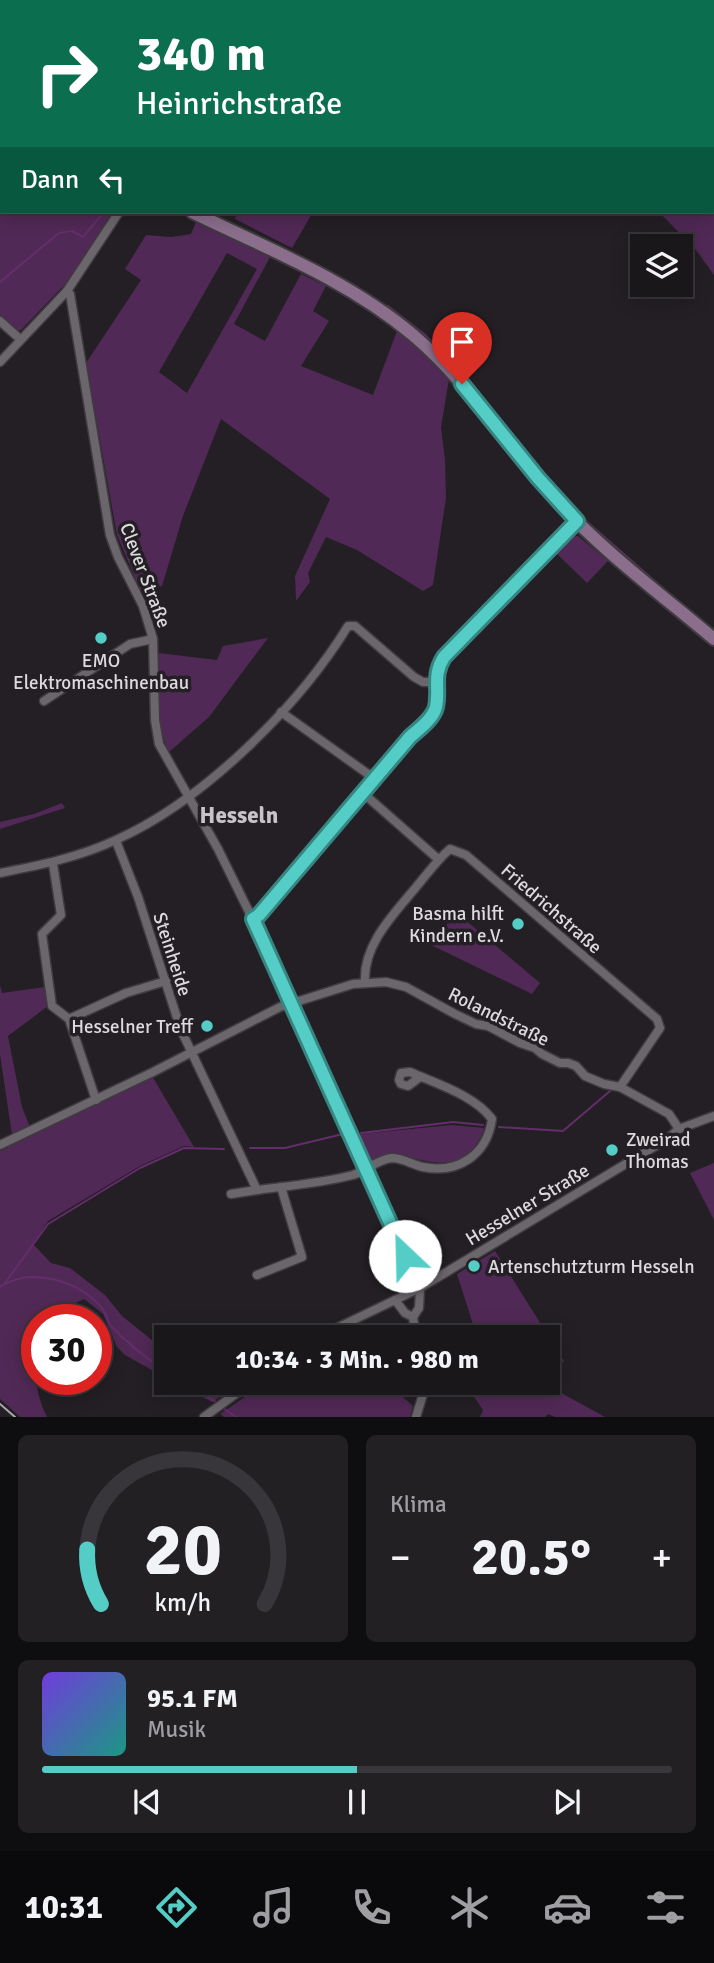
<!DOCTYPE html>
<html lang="de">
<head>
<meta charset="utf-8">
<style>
  :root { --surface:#1a171b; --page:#232024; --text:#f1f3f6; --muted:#9f9fa3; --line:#38363a; --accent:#54cdc6 }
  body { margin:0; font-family:Signika,sans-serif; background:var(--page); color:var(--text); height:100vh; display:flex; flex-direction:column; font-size:26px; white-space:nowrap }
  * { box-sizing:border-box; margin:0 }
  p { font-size:23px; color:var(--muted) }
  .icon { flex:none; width:38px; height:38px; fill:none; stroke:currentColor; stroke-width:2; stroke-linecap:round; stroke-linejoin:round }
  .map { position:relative; height:1417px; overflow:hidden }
  .details { display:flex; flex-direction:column; gap:18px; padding:18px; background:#0e0d0f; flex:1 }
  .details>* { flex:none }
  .banner { position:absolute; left:0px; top:0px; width:714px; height:214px; box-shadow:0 4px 18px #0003,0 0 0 2px var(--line); background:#0b6e4f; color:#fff; overflow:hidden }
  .controls { position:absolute; left:630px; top:234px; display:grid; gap:14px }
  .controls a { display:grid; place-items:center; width:63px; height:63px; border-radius:0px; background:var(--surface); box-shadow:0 4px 18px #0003,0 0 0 2px var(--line); font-size:35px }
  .speed { position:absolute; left:21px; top:1304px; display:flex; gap:14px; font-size:35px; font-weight:700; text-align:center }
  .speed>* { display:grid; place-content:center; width:91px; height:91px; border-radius:50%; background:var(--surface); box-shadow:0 4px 18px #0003,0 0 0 2px var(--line); line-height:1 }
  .speed .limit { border:10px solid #d22; background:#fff; color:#111 }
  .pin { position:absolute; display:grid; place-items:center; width:60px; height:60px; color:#fff; margin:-72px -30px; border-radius:50% 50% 50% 0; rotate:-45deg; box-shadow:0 0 7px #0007 }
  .pin .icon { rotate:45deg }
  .me { position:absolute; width:77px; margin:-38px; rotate:336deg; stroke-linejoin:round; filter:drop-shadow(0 0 5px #0008) }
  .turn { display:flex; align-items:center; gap:24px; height:147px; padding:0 21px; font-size:32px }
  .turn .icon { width:91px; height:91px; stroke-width:2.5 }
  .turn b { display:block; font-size:49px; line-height:60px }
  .then { display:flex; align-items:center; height:66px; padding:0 21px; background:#0003; gap:14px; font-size:26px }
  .big { font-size:52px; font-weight:700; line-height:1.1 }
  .details .widget { flex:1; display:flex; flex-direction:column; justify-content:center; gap:10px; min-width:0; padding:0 24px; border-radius:10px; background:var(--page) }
  .details .dial { align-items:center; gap:0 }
  .dial svg { height:182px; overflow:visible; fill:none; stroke:var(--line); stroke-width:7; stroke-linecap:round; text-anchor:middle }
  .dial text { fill:var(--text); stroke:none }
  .song { display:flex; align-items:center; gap:21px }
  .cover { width:84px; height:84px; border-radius:10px; background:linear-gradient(135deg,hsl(260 70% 55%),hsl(170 70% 35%)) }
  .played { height:7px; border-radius:4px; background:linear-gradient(90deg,var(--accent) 50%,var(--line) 50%) }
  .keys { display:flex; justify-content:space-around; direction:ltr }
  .heat { display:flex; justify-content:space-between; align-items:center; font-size:38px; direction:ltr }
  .details .tiles { flex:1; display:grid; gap:18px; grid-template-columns:1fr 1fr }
  .widget:last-child { grid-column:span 2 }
  .trip { position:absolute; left:154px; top:1325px; width:406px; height:70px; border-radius:0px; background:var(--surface); box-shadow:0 4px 18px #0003,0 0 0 2px var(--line); font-weight:700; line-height:70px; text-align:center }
  .menu { display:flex; height:112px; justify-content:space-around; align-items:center; background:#0a090b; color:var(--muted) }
  .menu .icon { width:49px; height:49px }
  .menu .active { color:var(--accent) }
  .menu b { font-size:32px; color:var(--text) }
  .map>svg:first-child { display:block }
</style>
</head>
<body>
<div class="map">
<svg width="714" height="1417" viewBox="0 0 714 1417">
  <rect width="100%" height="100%" fill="#231f24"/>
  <g fill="#512956" fill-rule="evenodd">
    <polygon points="248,0 437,0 247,2"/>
    <polygon points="561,0 714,0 714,275 696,250 659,212 712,212 712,2 560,2"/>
    <polygon points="0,123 2,212 114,212 72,277 21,330 15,331 0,315"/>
    <polygon points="237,212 313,212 292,248 235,219"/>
    <path d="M 196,222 L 270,257 L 234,324 L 265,341 L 301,274 L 326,286 L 313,311 L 329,321 L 301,366 L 373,395 L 397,331 L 411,342 L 449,379 L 441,427 L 445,460 L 446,498 L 433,585 L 423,591 L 357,550 L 326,537 L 308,573 L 310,582 L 296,601 L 295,576 L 330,499 L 221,419 L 183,516 L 162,586 L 141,592 L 117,535 L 86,363 L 141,280 L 125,269 L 146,235 L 171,237 L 191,234 ZM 227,253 L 257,269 L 187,393 L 159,372 Z"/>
    <polygon points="578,536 608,561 587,583 554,551 568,537"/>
    <path d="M 268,638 L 209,717 L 169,752 C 154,724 160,684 159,653 L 217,660 L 223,646 Z"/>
    <polygon points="62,803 65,808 0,829 0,822 34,814"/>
    <polygon points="457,913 540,983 532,994 429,944"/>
    <polygon points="0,985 2,993 45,987 48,1006 8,1036 22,1107 30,1127 12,1135 0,1054"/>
    <path d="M 152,1076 L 194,1147 L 184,1146 L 140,1166 L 48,1221 L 33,1244 L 51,1263 L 70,1268 L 105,1295 L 122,1316 L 153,1341 L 161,1361 L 166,1364 L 166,1378 L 125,1355 L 117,1347 L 103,1314 L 84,1299 L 67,1307 L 56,1319 L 32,1320 C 34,1353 32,1388 47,1417 L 20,1417 L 0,1399 L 0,1151 Z"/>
    <path d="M 452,1125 L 484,1128 C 483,1135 479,1140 475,1147 C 454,1176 420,1156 392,1156 C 385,1156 378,1160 371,1162 L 360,1138 L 360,1134 Z"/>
    <polygon points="714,1163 714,1220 690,1173"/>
    <polygon points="495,1251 564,1361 548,1373 548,1337 477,1337 457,1274"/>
    <polygon points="267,1382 387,1383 413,1406 410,1417 224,1417 220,1414"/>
    <polygon points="175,1383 196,1383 220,1397 212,1402"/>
    <polygon points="484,1383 543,1383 605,1417 555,1417 548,1414 545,1417 480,1417 483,1410 474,1397"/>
  </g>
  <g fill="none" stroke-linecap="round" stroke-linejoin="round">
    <g stroke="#642d6b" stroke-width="2">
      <polyline points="0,108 2,109"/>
      <polyline points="0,282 59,233 72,231 83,237 104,212"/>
      <polyline points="388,306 424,334 464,375"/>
      <polyline points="578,514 681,604"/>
      <polyline points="499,1127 563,1131 610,1091"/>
      <polyline points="361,1133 453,1122 483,1125"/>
      <polyline points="250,1148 285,1148 343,1134"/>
      <polyline points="5,1283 48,1224 140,1168 184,1148 224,1149"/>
      <path d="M 0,1287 C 31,1266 80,1281 102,1308 C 107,1314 107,1322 112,1327 C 128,1344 146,1358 166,1371"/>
      <polyline points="185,1382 219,1404"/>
      <polyline points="223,1408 236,1417"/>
    </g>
    <defs>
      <g id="minor">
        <polyline points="67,291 70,294 110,535 118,557 143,606 153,639 155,720 159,744 218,849 261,936 420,1288 419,1308 413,1317 416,1337"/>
        <polyline points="0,321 20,339"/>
        <polyline points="0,362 67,291 119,212"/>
        <polyline points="44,701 130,644 153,639"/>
        <polyline points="281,712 375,779"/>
        <polyline points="363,793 438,859"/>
        <path d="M 116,841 L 138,897 L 181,1030 L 257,1190 C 288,1186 322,1183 353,1175 C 366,1171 378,1159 392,1158 C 403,1158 413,1165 423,1167 C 458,1174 487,1155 492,1119 C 474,1095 437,1084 410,1072 L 401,1073 L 399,1080 L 401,1084 L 408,1086 L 420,1077"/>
        <polyline points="53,864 61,915 42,934 52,1006 69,1019 96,1100"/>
        <path d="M 0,873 C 41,865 80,857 118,839 C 204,800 299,706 348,626 L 355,626 L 414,677 L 423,682 L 435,682"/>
        <path d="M 253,919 L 259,915 L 410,738 C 419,729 433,719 436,707 C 440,688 432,676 444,657 L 577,521"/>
        <path d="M 365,982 C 363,944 394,914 417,886 C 428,873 437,860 450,849 L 466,855 L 657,1019 L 660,1028 L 620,1087"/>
        <polyline points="69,1019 126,993 166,981"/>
        <polyline points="0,1145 153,1072 280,1007 353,984 386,982 406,987 455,1014 476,1024 488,1026 520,1043 535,1048 542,1054 560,1063 568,1063 576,1066 585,1076 604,1084 620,1087 669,1114 679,1129"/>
        <polyline points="231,1194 257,1190"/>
        <polyline points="257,1275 302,1257 281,1187"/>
        <polyline points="395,1300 405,1313 413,1317"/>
        <polyline points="318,1337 420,1288 667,1139 679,1129 714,1116"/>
        <polyline points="204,1417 252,1382"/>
        <polyline points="416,1417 424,1391 423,1382"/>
      </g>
      <g id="secondary">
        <polyline points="0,116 2,117"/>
        <path d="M 192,212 C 268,249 348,280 413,335 C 470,383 509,448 559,503 C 605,553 662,595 714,639"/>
      </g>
    </defs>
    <use href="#minor" stroke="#3f3b3f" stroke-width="11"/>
    <use href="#secondary" stroke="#3f3b3f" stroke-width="16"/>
    <use href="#minor" stroke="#6b666b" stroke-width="8"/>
    <use href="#secondary" stroke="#8a6e8c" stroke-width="12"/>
    <polyline stroke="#aba8ab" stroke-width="2" points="0,1404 15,1417"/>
  </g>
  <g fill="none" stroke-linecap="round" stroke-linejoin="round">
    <defs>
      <path id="route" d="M 405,1256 L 253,919 L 259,915 L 410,737 C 419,729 433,719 436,707 C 440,688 432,676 444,657 L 577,521 L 538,478 L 462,384"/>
    </defs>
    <use href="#route" stroke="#378581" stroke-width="18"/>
    <use href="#route" stroke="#54cdc6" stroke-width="12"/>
  </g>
  <g fill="#54cdc6" stroke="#231f24" stroke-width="2.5">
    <circle cx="101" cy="638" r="7"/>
    <circle cx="518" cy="924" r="7"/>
    <circle cx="207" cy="1026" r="7"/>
    <circle cx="612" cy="1150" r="7"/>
    <circle cx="474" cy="1266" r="7"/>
  </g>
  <g text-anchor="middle" stroke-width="7" stroke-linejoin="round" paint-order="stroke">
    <g font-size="19" fill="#dddadd" stroke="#231f24">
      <text transform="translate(146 575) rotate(69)" y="7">Clever Straße</text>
      <text transform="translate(552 908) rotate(41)" y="7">Friedrichstraße</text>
      <text transform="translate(173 954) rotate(72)" y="7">Steinheide</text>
      <text transform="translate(499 1016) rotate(26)" y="7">Rolandstraße</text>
      <text transform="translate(527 1204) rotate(-31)" y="7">Hesselner Straße</text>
    </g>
    <g font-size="19" fill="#dddadd" stroke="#231f24" text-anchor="end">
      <text x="101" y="667" text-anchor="middle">EMO<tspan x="101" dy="22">Elektromaschinenbau</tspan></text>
      <text x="504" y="920">Basma hilft<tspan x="504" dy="22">Kindern e.V.</tspan></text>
      <text x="193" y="1033">Hesselner Treff</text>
      <text x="626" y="1146" text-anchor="start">Zweirad<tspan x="626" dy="22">Thomas</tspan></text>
      <text x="488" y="1273" text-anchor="start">Artenschutzturm Hesseln</text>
    </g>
    <g font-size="23" font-weight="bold" fill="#c8c2c9" stroke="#231f24">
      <text x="239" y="823">Hesseln</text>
    </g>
  </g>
</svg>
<div class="controls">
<a><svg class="icon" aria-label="layers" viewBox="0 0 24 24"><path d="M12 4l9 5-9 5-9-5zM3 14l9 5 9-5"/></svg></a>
</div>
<div class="speed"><div class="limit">30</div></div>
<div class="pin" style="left:462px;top:384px;background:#d93025"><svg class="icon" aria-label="arrive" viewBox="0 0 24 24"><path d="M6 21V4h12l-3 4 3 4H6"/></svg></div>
<svg class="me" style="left:405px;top:1256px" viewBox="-20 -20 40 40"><circle r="19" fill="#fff"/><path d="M0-13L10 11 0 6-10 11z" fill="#54cdc6"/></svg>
<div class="trip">10:34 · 3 Min. · 980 m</div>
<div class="banner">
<div class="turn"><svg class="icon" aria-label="right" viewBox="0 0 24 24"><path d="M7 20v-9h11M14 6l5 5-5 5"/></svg><div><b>340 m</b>Heinrichstraße</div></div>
<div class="then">Dann<svg class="icon" aria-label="left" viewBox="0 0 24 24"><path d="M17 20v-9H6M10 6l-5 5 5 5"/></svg></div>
</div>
</div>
<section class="details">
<div class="tiles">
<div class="widget dial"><svg viewBox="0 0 100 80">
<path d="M14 69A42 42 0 1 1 86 69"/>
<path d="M14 69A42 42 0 0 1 8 45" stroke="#54cdc6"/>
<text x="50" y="56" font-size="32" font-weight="700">20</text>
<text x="50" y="72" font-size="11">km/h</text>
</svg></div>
<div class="widget"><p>Klima</p>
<div class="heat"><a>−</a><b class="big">20.5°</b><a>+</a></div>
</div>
<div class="widget">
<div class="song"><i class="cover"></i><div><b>95.1 FM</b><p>Musik</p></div></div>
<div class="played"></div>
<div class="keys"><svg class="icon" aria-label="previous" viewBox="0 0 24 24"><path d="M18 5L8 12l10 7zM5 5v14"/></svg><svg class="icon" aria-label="pause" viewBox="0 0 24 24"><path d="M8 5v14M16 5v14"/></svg><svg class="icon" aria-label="next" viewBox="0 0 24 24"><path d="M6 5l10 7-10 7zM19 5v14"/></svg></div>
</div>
</div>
</section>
<nav class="menu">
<b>10:31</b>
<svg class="icon active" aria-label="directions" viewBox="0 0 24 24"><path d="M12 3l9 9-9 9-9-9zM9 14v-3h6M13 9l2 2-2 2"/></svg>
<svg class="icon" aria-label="music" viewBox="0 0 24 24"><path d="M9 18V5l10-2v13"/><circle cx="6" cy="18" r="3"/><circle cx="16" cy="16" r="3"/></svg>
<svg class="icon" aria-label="phone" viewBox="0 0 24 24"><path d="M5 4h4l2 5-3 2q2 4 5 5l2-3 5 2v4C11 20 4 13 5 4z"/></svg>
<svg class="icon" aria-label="climate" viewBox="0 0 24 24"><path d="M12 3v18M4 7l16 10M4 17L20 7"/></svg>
<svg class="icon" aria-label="car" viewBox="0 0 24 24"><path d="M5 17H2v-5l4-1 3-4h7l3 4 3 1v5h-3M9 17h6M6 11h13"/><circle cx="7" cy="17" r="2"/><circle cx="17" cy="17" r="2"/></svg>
<svg class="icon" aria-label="filters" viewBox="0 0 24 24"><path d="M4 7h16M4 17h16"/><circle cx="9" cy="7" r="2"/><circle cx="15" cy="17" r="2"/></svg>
</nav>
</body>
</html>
